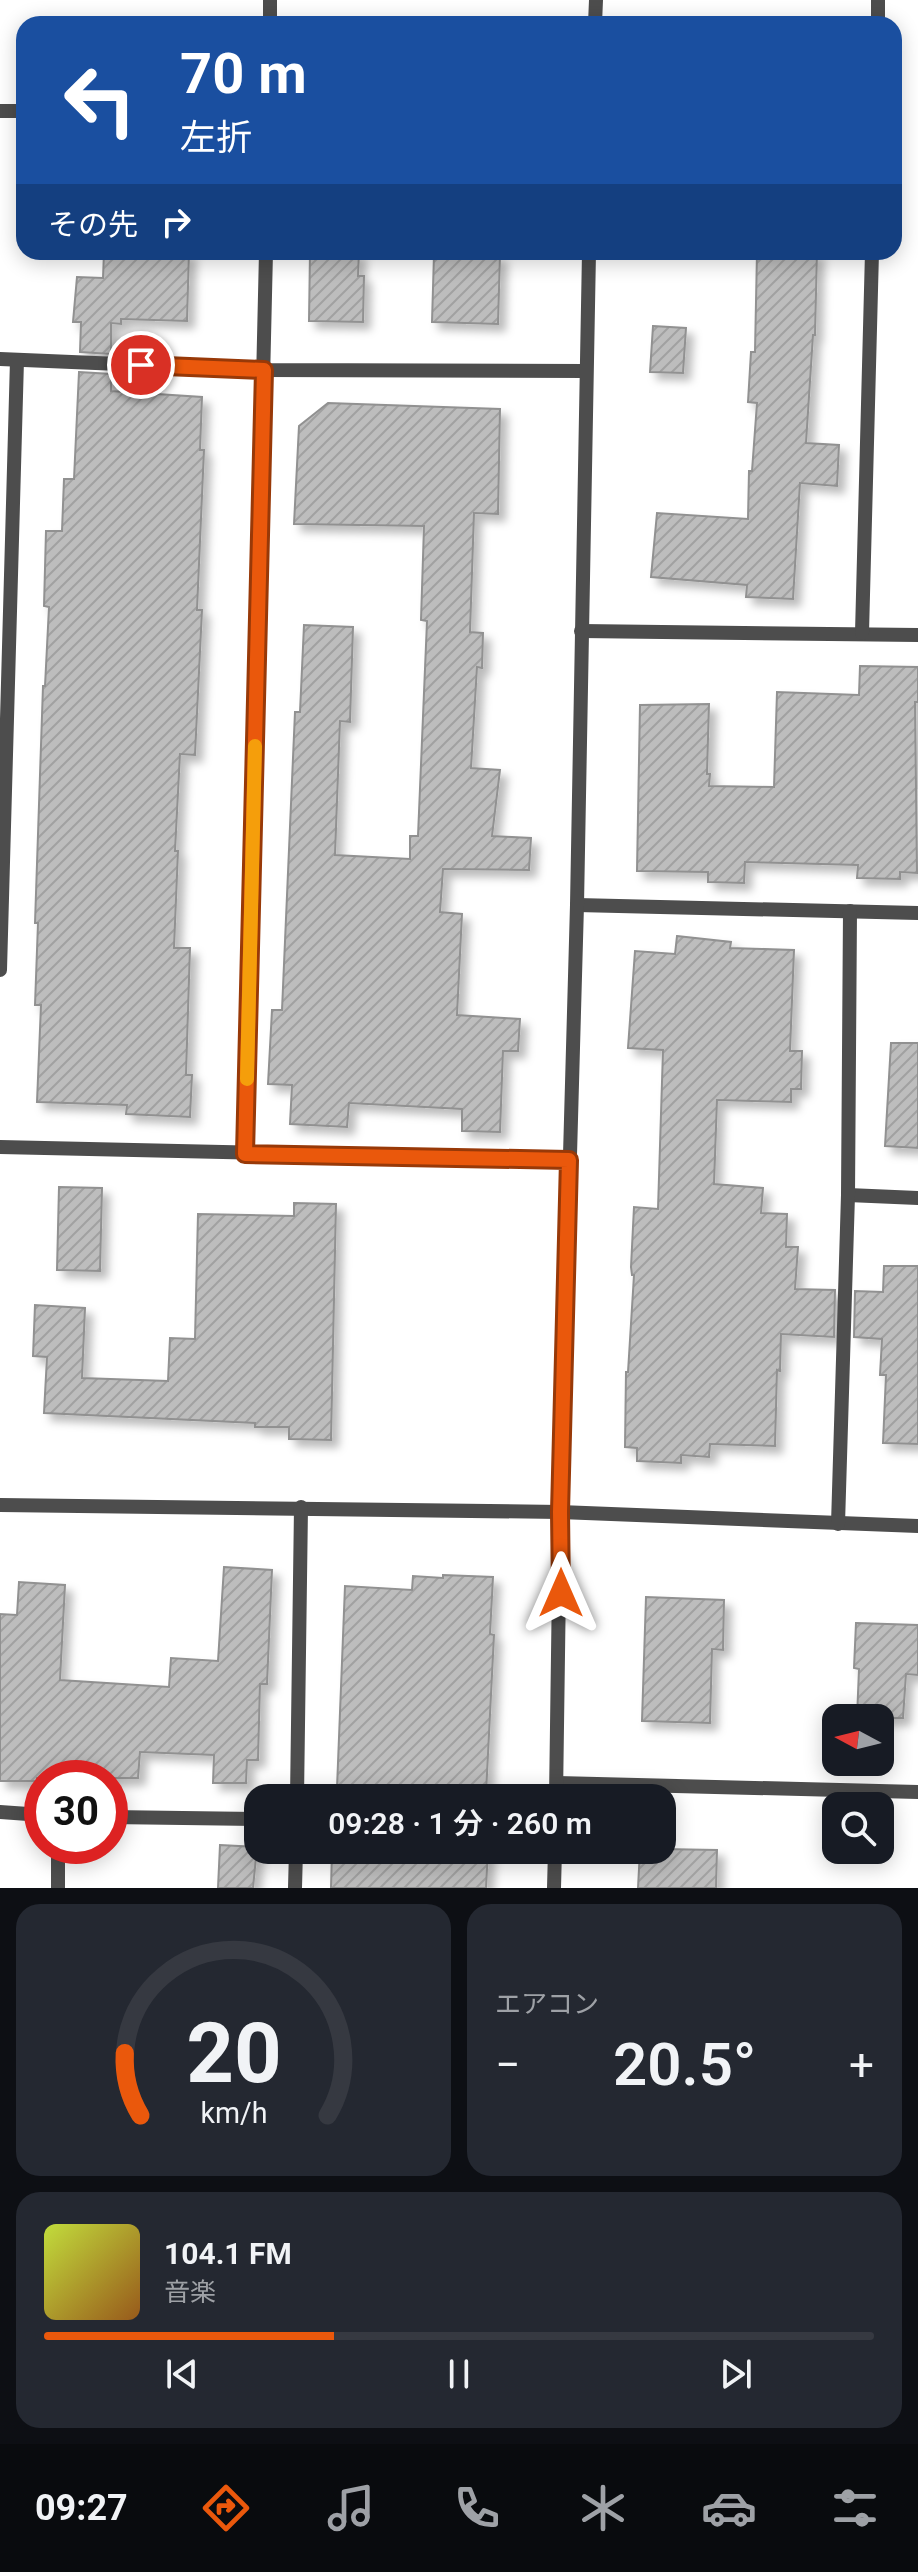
<!DOCTYPE html>
<html lang="ja">
<head>
<meta charset="utf-8">
<style>
  :root { --surface:#171b24; --page:#242831; --text:#f1f3f6; --muted:#9ea1a6; --line:#363941; --accent:#ea580c }
  body { margin:0; font-family:Roboto,"Noto Sans JP",sans-serif; background:var(--page); color:var(--text); height:100vh; display:flex; flex-direction:column; font-size:30px; white-space:nowrap }
  * { box-sizing:border-box; margin:0 }
  p { font-size:26px; color:var(--muted) }
  .icon { flex:none; width:44px; height:44px; fill:none; stroke:currentColor; stroke-width:2; stroke-linecap:round; stroke-linejoin:round }
  .map { position:relative; height:1888px; overflow:hidden }
  .panel { display:flex; flex-direction:column; gap:16px; padding:16px; background:#0d0f14; flex:1 }
  .panel>* { flex:none }
  .hud { position:absolute; left:16px; top:16px; width:886px; height:244px; border-radius:24px; box-shadow:0 4px 20px #0003; background:#1a4fa0; color:#fff; overflow:hidden }
  .needle { width:52px; rotate:277deg }
  .controls { position:absolute; left:822px; top:1704px; display:grid; gap:16px }
  .controls a { display:grid; place-items:center; width:72px; height:72px; border-radius:16px; background:var(--surface); box-shadow:0 4px 20px #0003; font-size:40px }
  .speed { position:absolute; left:24px; top:1760px; display:flex; gap:16px; font-size:40px; font-weight:700; text-align:center }
  .speed>* { display:grid; place-content:center; width:104px; height:104px; border-radius:50%; background:var(--surface); box-shadow:0 4px 20px #0003; line-height:1 }
  .speed .limit { border:12px solid #d22; background:#fff; color:#111 }
  .pin { position:absolute; display:grid; place-items:center; width:68px; height:68px; color:#fff; margin:-34px; border:4px solid #fff; border-radius:50%; box-shadow:0 2px 8px #0007 }
  .me { position:absolute; width:88px; margin:-44px; rotate:0deg; stroke-linejoin:round; filter:drop-shadow(0 0 6px #0008) }
  .turn { display:flex; align-items:center; gap:28px; height:168px; padding:0 32px; font-size:36px }
  .turn .icon { width:104px; height:104px; stroke-width:2.5 }
  .turn b { display:block; font-size:56px; line-height:68px }
  .then { display:flex; align-items:center; height:76px; padding:0 32px; background:#0003; gap:16px; font-size:30px }
  .big { font-size:60px; font-weight:600; line-height:1.1 }
  .panel .tile { flex:1; display:flex; flex-direction:column; justify-content:center; gap:12px; min-width:0; padding:0 28px; border-radius:24px; background:var(--page) }
  .panel .dial { align-items:center; gap:0 }
  .dial svg { height:208px; overflow:visible; fill:none; stroke:var(--line); stroke-width:7; stroke-linecap:round; text-anchor:middle }
  .dial text { fill:var(--text); stroke:none }
  .song { display:flex; align-items:center; gap:24px }
  .cover { width:96px; height:96px; border-radius:12px; background:linear-gradient(135deg,hsl(70 70% 55%),hsl(30 70% 35%)) }
  .played { height:8px; border-radius:4px; background:linear-gradient(90deg,var(--accent) 35%,var(--line) 35%) }
  .keys { display:flex; justify-content:space-around; direction:ltr }
  .heat { display:flex; justify-content:space-between; align-items:center; font-size:44px; direction:ltr }
  .panel .tiles { flex:1; display:grid; gap:16px; grid-template-columns:1fr 1fr }
  .tile:last-child { grid-column:span 2 }
  .trip { position:absolute; left:244px; top:1784px; width:432px; height:80px; border-radius:24px; background:var(--surface); box-shadow:0 4px 20px #0003; font-weight:600; line-height:80px; text-align:center }
  .tabs { display:flex; height:128px; justify-content:space-around; align-items:center; background:#090b0e; color:var(--muted) }
  .tabs .icon { width:56px; height:56px }
  .tabs .active { color:var(--accent) }
  .tabs b { font-size:36px; color:var(--text) }
  .map>svg:first-child { display:block }
</style>
</head>
<body>
<div class="map">
<svg width="918" height="1888" viewBox="0 0 918 1888">
  <defs>
    <pattern id="building-hatch" width="6" height="6" patternUnits="userSpaceOnUse" patternTransform="scale(2)"><rect width="6" height="6" fill="#bdbdbd"/><path d="M-1 1l2-2M0 6l6-6M5 7l2-2" fill="none" stroke="#a1a1a1"/></pattern>
    <filter id="shadow"><feDropShadow dx="7" dy="7" stdDeviation="4" flood-color="#0004"/></filter>
  </defs>
  <rect width="100%" height="100%" fill="#fff"/>
  <g fill="url(#building-hatch)" stroke="#919191" stroke-width="2" filter="url(#shadow)">
    <polygon points="104,252 189,252 187,321 121,319 121,324 111,323 111,354 80,352 81,322 73,322 77,277 103,278"/>
    <polygon points="310,252 359,252 358,276 364,276 363,322 309,321"/>
    <polygon points="757,252 817,252 815,335 813,335 806,443 839,445 837,486 800,483 793,599 746,597 747,585 651,577 657,513 748,519 749,471 752,471 757,403 748,402 751,352 755,352"/>
    <polygon points="434,254 500,255 498,324 432,322"/>
    <polygon points="653,326 686,328 683,373 650,372"/>
    <polygon points="79,372 111,374 111,391 202,397 200,450 204,450 197,610 202,610 195,755 180,754 175,851 178,851 174,948 190,948 186,1075 192,1075 190,1117 126,1114 127,1105 37,1102 41,1005 35,1005 38,923 35,923 43,686 45,686 49,607 44,606 46,531 62,531 64,479 74,479"/>
    <polygon points="328,403 500,409 498,514 474,513 470,632 483,633 482,668 477,667 471,768 500,770 492,836 531,838 529,870 443,869 440,912 462,914 457,1015 520,1019 518,1051 503,1051 500,1132 462,1131 462,1109 349,1103 347,1127 290,1124 292,1085 268,1084 272,1010 282,1010 295,712 300,712 304,625 353,627 350,722 340,721 335,855 410,859 410,836 418,836 427,621 421,620 424,526 294,524 299,426"/>
    <polygon points="860,666 918,667 918,702 915,702 917,873 900,872 900,879 857,878 858,865 745,862 744,883 708,882 708,872 637,871 640,705 709,704 707,774 710,774 709,786 774,787 777,692 859,695"/>
    <polygon points="677,936 731,942 730,948 794,950 790,1051 802,1051 801,1089 791,1089 791,1102 717,1100 714,1184 763,1188 761,1213 787,1214 786,1247 798,1247 795,1289 835,1290 834,1337 781,1334 780,1371 777,1370 775,1446 710,1444 709,1457 681,1455 681,1463 637,1461 637,1448 625,1447 626,1372 628,1372 634,1275 632,1275 631,1267 634,1207 658,1209 663,1050 628,1048 635,951 675,954"/>
    <polygon points="891,1043 918,1043 918,1148 885,1146"/>
    <polygon points="59,1187 102,1188 100,1271 57,1270"/>
    <polygon points="294,1203 336,1204 331,1440 289,1439 289,1427 255,1427 255,1423 44,1413 47,1357 33,1356 35,1305 85,1308 82,1378 168,1381 170,1338 195,1339 198,1214 294,1216"/>
    <polygon points="884,1266 918,1266 918,1444 883,1443 886,1375 880,1375 882,1339 854,1337 855,1291 883,1292"/>
    <polygon points="224,1567 272,1570 267,1684 260,1684 258,1760 247,1760 246,1783 213,1783 214,1755 140,1752 138,1778 37,1778 37,1781 0,1781 0,1614 17,1615 19,1582 65,1585 60,1680 169,1687 171,1658 218,1661"/>
    <polygon points="443,1575 493,1577 490,1634 494,1635 486,1794 337,1788 345,1586 412,1590 413,1576 443,1578"/>
    <polygon points="646,1597 724,1600 723,1650 712,1649 710,1723 642,1721"/>
    <polygon points="856,1623 918,1625 918,1675 906,1674 903,1718 857,1718 859,1669 854,1668"/>
    <polygon points="220,1845 257,1847 253,1888 218,1888"/>
    <polygon points="662,1849 717,1850 716,1888 638,1888 640,1850"/>
    <polygon points="332,1850 488,1850 486,1888 331,1888"/>
  </g>
  <g fill="none" stroke-linecap="round" stroke-linejoin="round">
    <g stroke="#4d4d4d" stroke-width="14">
      <polyline points="270,24 270,0"/>
      <polyline points="595,24 596,0"/>
      <polyline points="878,24 878,0"/>
      <polyline points="0,111 24,111"/>
      <polyline points="0,359 264,370 586,371"/>
      <polyline points="581,631 918,635"/>
      <polyline points="862,633 872,252"/>
      <polyline points="577,905 918,913"/>
      <polyline points="0,970 17,360"/>
      <polyline points="0,1147 569,1160"/>
      <polyline points="245,1154 266,252"/>
      <polyline points="848,1195 918,1198"/>
      <polyline points="0,1505 560,1512 918,1526"/>
      <polyline points="838,1524 848,1195 850,911"/>
      <polyline points="557,1783 918,1792"/>
      <polyline points="297,1798 301,1507"/>
      <polyline points="556,1798 560,1512 577,905 589,252"/>
      <polyline points="0,1812 42,1815"/>
      <polyline points="110,1817 258,1819"/>
      <polyline points="58,1888 58,1846"/>
      <polyline points="295,1888 296,1850"/>
      <polyline points="554,1888 555,1850"/>
    </g>
  </g>
  <g fill="none" stroke-linecap="round" stroke-linejoin="round">
    <defs>
      <polyline id="route" points="141,365 264,370 245,1154 569,1160 560,1512 561,1593"/>
    </defs>
    <use href="#route" stroke="#983908" stroke-width="20"/>
    <use href="#route" stroke="#ea580c" stroke-width="14"/>
    <polyline stroke="#f59e0b" stroke-width="14" points="247,1079 255,746"/>
  </g>
</svg>
<div class="controls">
<a><svg class="needle" viewBox="-14 -14 28 28"><path d="M0-13l5 13h-10z" fill="#e53935"/><path d="M0 13l5-13h-10z" fill="#9ea1a6"/></svg></a>
<a><svg class="icon" aria-label="search" viewBox="0 0 24 24"><circle cx="10" cy="10" r="6"/><path d="M15 15l6 6"/></svg></a>
</div>
<div class="speed"><div class="limit">30</div></div>
<div class="pin" style="left:141px;top:365px;background:#d93025"><svg class="icon" aria-label="arrive" viewBox="0 0 24 24"><path d="M6 21V4h12l-3 4 3 4H6"/></svg></div>
<svg class="me" style="left:561px;top:1593px" viewBox="-20 -20 40 40"><path d="M0-17L14 15 0 8-14 15z" fill="#ea580c" stroke="#fff" stroke-width="4"/></svg>
<div class="trip">09:28 · 1 分 · 260 m</div>
<div class="hud">
<div class="turn"><svg class="icon" aria-label="left" viewBox="0 0 24 24"><path d="M17 20v-9H6M10 6l-5 5 5 5"/></svg><div><b>70 m</b>左折</div></div>
<div class="then">その先<svg class="icon" aria-label="right" viewBox="0 0 24 24"><path d="M7 20v-9h11M14 6l5 5-5 5"/></svg></div>
</div>
</div>
<section class="panel">
<div class="tiles">
<div class="tile dial"><svg viewBox="0 0 100 80">
<path d="M14 69A42 42 0 1 1 86 69"/>
<path d="M14 69A42 42 0 0 1 8 45" stroke="#ea580c"/>
<text x="50" y="56" font-size="32" font-weight="700">20</text>
<text x="50" y="72" font-size="11">km/h</text>
</svg></div>
<div class="tile"><p>エアコン</p>
<div class="heat"><a>−</a><b class="big">20.5°</b><a>+</a></div>
</div>
<div class="tile">
<div class="song"><i class="cover"></i><div><b>104.1 FM</b><p>音楽</p></div></div>
<div class="played"></div>
<div class="keys"><svg class="icon" aria-label="previous" viewBox="0 0 24 24"><path d="M18 5L8 12l10 7zM5 5v14"/></svg><svg class="icon" aria-label="pause" viewBox="0 0 24 24"><path d="M8 5v14M16 5v14"/></svg><svg class="icon" aria-label="next" viewBox="0 0 24 24"><path d="M6 5l10 7-10 7zM19 5v14"/></svg></div>
</div>
</div>
</section>
<nav class="tabs">
<b>09:27</b>
<svg class="icon active" aria-label="directions" viewBox="0 0 24 24"><path d="M12 3l9 9-9 9-9-9zM9 14v-3h6M13 9l2 2-2 2"/></svg>
<svg class="icon" aria-label="music" viewBox="0 0 24 24"><path d="M9 18V5l10-2v13"/><circle cx="6" cy="18" r="3"/><circle cx="16" cy="16" r="3"/></svg>
<svg class="icon" aria-label="phone" viewBox="0 0 24 24"><path d="M5 4h4l2 5-3 2q2 4 5 5l2-3 5 2v4C11 20 4 13 5 4z"/></svg>
<svg class="icon" aria-label="climate" viewBox="0 0 24 24"><path d="M12 3v18M4 7l16 10M4 17L20 7"/></svg>
<svg class="icon" aria-label="car" viewBox="0 0 24 24"><path d="M5 17H2v-5l4-1 3-4h7l3 4 3 1v5h-3M9 17h6M6 11h13"/><circle cx="7" cy="17" r="2"/><circle cx="17" cy="17" r="2"/></svg>
<svg class="icon" aria-label="filters" viewBox="0 0 24 24"><path d="M4 7h16M4 17h16"/><circle cx="9" cy="7" r="2"/><circle cx="15" cy="17" r="2"/></svg>
</nav>
</body>
</html>
